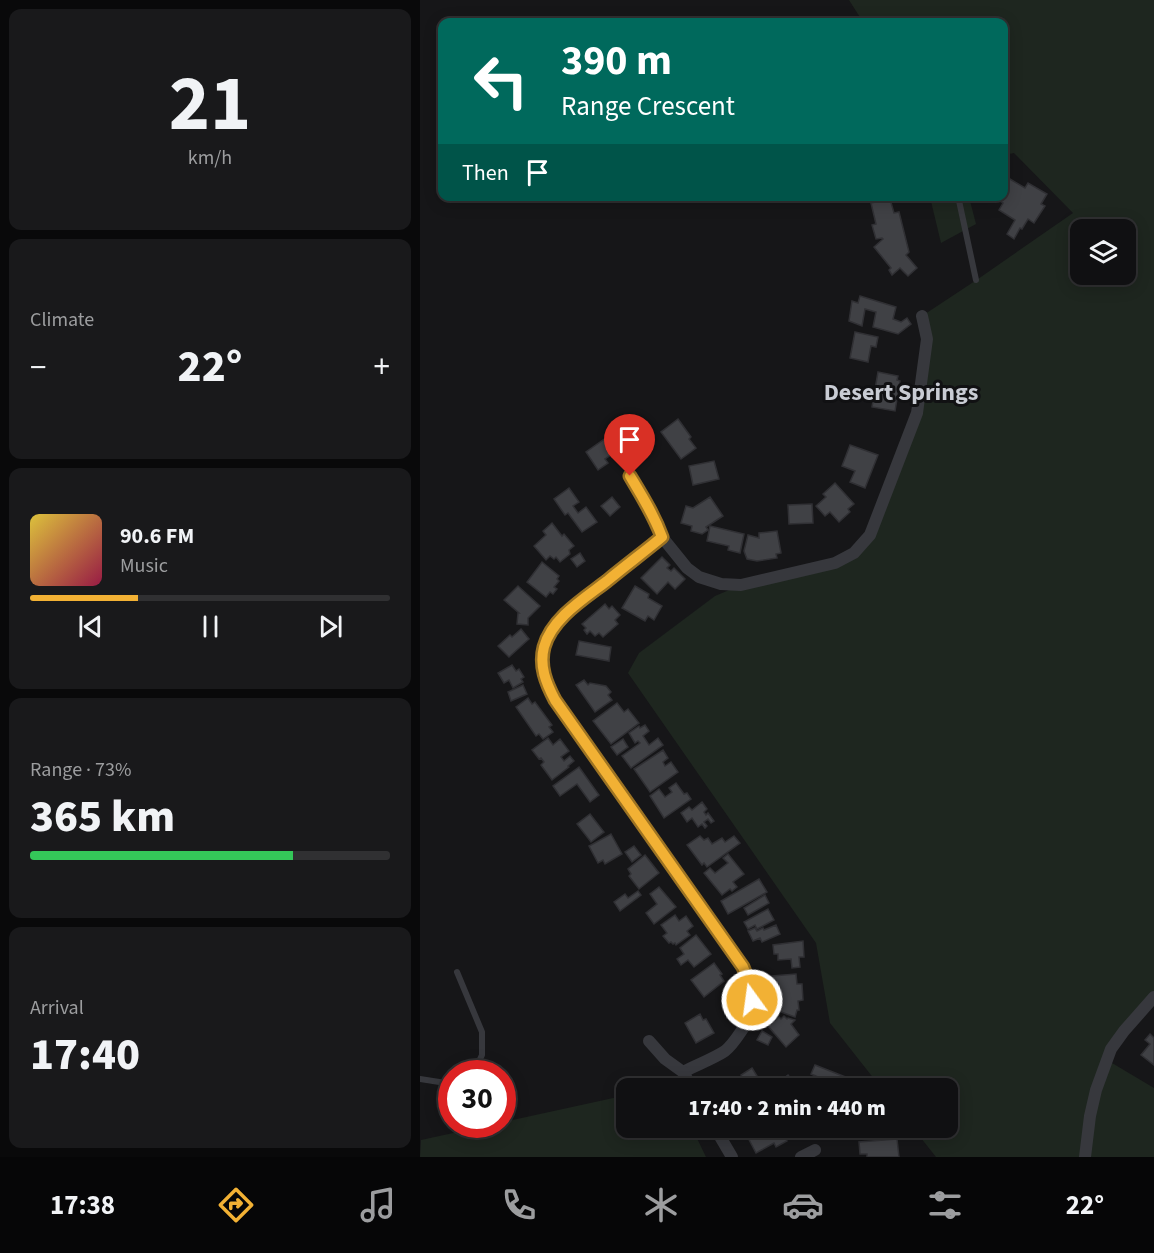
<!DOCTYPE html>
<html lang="en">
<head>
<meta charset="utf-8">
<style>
  :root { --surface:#101012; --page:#19191b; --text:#f1f3f6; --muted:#9c9d9f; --line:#303032; --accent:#f2b134 }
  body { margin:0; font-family:"Source Sans 3",sans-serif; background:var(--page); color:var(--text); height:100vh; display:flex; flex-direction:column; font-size:22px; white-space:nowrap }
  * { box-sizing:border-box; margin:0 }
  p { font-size:20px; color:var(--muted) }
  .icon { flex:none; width:33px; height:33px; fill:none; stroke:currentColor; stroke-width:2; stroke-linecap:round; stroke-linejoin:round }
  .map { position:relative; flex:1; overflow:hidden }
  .drawer { display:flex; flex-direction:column; gap:9px; padding:9px; background:#09090a; width:420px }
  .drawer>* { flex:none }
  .guide { position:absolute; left:18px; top:18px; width:570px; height:183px; border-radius:12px; box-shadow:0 3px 15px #0003,0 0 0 2px var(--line); background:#00695c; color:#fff; overflow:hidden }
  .tools { position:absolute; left:650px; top:219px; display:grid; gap:12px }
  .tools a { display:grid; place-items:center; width:66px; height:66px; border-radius:12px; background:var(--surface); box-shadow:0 3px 15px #0003,0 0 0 2px var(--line); font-size:30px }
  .speed { position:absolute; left:18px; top:1060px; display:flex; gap:12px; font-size:30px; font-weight:700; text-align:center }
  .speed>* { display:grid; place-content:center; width:78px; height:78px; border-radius:50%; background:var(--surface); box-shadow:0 3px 15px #0003,0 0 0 2px var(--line); line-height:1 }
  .speed .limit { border:9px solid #d22; background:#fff; color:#111 }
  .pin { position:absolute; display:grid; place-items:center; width:51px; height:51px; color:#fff; margin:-62px -26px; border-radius:50% 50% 50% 0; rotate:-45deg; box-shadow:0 0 6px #0007 }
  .pin .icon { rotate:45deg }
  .me { position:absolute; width:66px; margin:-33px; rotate:346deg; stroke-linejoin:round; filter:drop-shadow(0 0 4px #0008) }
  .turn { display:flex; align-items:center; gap:21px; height:126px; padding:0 24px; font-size:27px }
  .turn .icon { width:78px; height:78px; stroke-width:2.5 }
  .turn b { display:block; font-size:42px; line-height:51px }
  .then { display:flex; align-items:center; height:57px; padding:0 24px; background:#0003; gap:12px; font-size:22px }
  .big { font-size:45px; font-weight:800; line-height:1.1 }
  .drawer .card { flex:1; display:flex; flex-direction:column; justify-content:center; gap:9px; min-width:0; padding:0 21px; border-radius:12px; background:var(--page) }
  .drawer .dial { align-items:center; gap:0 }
  .dial b { font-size:78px; line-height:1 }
  .song { display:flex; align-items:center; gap:18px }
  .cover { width:72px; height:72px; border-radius:9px; background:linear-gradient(135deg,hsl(50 70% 55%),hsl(340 70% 35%)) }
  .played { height:6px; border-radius:3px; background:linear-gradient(90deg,var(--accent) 30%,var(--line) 30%) }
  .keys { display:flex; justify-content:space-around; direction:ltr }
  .heat { display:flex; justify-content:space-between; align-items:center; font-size:33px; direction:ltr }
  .charge { height:9px; border-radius:4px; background:linear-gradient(90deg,#34c759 73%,var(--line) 0) }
  .trip { position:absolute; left:196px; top:1078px; width:342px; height:60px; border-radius:12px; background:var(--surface); box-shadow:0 3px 15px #0003,0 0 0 2px var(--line); font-weight:800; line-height:60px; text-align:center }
  .dock { display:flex; height:96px; justify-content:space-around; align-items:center; background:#060607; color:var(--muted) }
  .dock .icon { width:42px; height:42px }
  .dock .current { color:var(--accent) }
  .dock b { font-size:27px; color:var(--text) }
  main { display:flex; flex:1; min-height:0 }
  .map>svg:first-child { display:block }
</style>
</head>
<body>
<main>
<section class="drawer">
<div class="card dial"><b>21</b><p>km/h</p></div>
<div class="card"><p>Climate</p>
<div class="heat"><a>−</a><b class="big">22°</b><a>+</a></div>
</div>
<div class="card">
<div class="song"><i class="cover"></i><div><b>90.6 FM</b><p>Music</p></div></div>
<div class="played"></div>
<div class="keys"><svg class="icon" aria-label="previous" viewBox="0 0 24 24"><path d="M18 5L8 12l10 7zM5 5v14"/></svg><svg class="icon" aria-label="pause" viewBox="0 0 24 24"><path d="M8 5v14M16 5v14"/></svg><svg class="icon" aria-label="next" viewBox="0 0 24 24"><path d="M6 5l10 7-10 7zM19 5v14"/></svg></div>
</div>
<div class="card"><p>Range · 73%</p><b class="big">365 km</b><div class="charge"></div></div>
<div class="card"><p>Arrival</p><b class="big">17:40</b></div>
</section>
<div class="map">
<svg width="734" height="1157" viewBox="0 0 734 1157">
  <rect width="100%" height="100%" fill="#161618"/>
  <g fill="#1e261f" fill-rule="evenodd">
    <path d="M 429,0 L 734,0 L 734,997 L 687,1060 L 734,1088 L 734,1157 L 516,1157 L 493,1128 L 528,1128 L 528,1089 L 462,1089 L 410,1023 L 396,943 L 208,673 L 219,653 L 295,596 L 321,585 L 415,563 L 439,548 L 500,394 L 502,316 L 558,279 L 653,213 L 594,153 L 584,155 L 584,22 L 443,22 ZM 660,230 L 705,230 L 705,274 L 660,274 Z"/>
    <polygon points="510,197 549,197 556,224 521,243"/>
    <polygon points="207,1095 207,1128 272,1128 286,1157 0,1157 1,1140 70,1125 82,1125 83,1122"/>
  </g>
  <g fill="#404145" stroke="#303034" stroke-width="1.5">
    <polygon points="585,176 605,188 608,183 627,194 621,204 625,206 614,223 608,219 602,229 600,228 594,239 587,234 595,220 579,210 583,203 577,199 579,196 584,196 584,179"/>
    <polygon points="470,199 474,213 479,212 489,252 486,255 497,268 488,276 480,268 472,275 469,270 471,268 454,247 463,239 462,238 456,239 452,225 456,224 451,203"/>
    <polygon points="440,296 476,307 473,319 481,322 487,318 491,324 478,334 453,327 456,312 445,309 442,326 429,321 432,301 438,303"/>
    <polygon points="435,332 458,337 456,347 451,346 448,362 430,358"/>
    <polygon points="458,372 478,376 477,380 480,381 475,411 452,407"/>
    <polygon points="212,416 223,442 206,449 196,423"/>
    <polygon points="258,419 271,437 269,439 276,448 261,459 241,432"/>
    <polygon points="193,433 203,447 185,459 188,463 178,470 166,452"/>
    <polygon points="430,445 458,455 445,488 430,482 435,471 422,466"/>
    <polygon points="294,461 299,479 273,485 269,466"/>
    <polygon points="415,483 434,504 428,509 430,512 419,522 410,512 405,516 396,506 406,497 403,494"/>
    <polygon points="149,488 159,502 153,506 158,513 166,507 177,522 162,532 148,513 145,515 134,499"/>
    <polygon points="192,497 200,507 190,516 181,506"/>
    <polygon points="290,497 303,516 286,527 288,530 282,534 271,531 272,526 261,523 266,506 273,508"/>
    <polygon points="392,504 393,523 369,524 368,505"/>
    <polygon points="132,523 142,536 144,534 154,546 149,550 150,554 140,562 136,557 134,559 130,556 126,560 114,546 126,535 123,531"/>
    <polygon points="290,526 324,534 320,553 308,550 309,546 287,541"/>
    <polygon points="357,531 361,553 356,554 357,558 337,561 327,559 324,551 328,535 339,538 339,533"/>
    <polygon points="160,553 165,561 157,567 151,559"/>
    <polygon points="242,557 250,565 247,568 251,571 254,568 265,579 255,589 248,582 237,594 221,578"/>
    <polygon points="122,562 139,576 137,579 139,581 134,587 137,589 133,594 130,592 126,597 107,582"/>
    <polygon points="98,586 120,606 108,618 108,625 97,624 98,613 99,613 84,600"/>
    <polygon points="215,586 229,594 228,598 242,606 234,620 228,616 225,621 202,608"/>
    <polygon points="185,604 189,609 192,606 200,615 195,620 198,624 183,637 179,633 175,636 170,631 167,634 164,630 166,628 162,624"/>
    <polygon points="101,629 109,639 89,657 78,646 90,635 92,637"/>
    <polygon points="159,641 191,647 189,661 156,655"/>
    <polygon points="92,665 96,671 99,669 104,677 101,679 103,682 93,688 89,680 84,683 78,673"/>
    <polygon points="164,680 168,685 170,683 186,686 191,692 188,695 192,700 175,712 156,685"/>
    <polygon points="103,685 107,694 91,701 88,692"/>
    <polygon points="108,698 112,704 115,702 132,725 129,727 133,732 123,739 119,734 116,736 96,707"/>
    <polygon points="197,703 204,712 208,709 219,723 191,744 173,721"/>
    <polygon points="225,725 229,731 223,736 229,745 238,738 243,745 211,768 202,756 220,743 218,741 215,743 209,733 219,726 220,728"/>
    <polygon points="128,738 133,745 140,739 149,751 141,757 144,761 150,756 154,761 148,766 149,767 132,780 121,765 124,762 121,758 119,759 112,750"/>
    <polygon points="203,739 208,747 197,755 191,747"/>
    <polygon points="243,750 248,758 243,762 245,766 251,762 258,772 230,792 214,769"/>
    <polygon points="159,767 179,795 170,802 157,784 140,796 133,786"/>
    <polygon points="256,783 264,794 267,793 271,799 244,818 230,796 239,789 245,797 252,792 249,788"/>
    <polygon points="282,802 287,809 284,812 286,815 288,813 294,821 291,823 288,819 284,822 287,826 285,828 282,824 278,827 272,818 267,822 261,813 269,807 272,810"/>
    <polygon points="170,814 184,832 171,842 157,824"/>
    <polygon points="191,834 202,854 185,864 183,860 178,863 169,846"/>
    <polygon points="280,836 284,840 288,838 292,844 302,838 305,842 314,836 320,843 287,867 284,863 282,865 267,845"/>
    <polygon points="214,846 221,855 212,862 205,852"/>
    <polygon points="308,854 324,874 313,882 317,887 312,891 310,889 302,895 284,873 290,868 295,873 308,863 303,858"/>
    <polygon points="225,855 239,873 219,889 209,876 211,874 208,869"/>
    <polygon points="339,879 347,892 308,914 301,901"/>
    <polygon points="239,887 256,907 234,924 226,913 237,904 230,894"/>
    <polygon points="218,891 221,895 200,911 194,902 205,894 208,898"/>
    <polygon points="345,895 349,903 328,915 324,908"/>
    <polygon points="348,909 354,920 337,929 335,925 328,929 324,922"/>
    <polygon points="255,915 259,921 266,916 273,926 267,931 270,935 256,945 255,943 253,944 251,942 249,943 243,936 247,933 241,925"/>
    <polygon points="356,925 360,934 342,942 340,938 333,941 328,931 335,928 337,931 343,928 344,930"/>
    <polygon points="276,935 291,954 274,967 268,960 261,965 257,959 264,954 260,948"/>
    <polygon points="383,941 384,957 379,957 380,967 372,968 371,959 358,960 358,954 354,954 353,945"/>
    <polygon points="294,963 302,974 300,975 304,981 284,997 271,980"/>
    <polygon points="376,974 377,984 382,984 383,1000 378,1001 379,1010 377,1010 375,1017 361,1012 360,1003 354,1003 352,976"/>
    <polygon points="280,1014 283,1020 286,1019 294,1033 276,1043 265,1023"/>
    <polygon points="364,1016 367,1019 368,1018 375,1020 371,1024 379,1035 366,1047 348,1026 359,1017 361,1019"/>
    <polygon points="342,1031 352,1037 348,1045 337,1040"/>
    <polygon points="730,1034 734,1038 734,1065 721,1055 730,1044 725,1040"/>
    <polygon points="395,1065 433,1080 431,1084 437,1086 436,1089 393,1089 398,1077 391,1074"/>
    <polygon points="332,1068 345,1089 302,1089 322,1077 321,1075"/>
    <polygon points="368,1075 378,1089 353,1089 352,1087"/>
    <polygon points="319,1128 360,1128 367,1141 356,1147 354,1143 336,1153 325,1132 322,1134"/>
    <polygon points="443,1128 460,1128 461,1135 444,1136"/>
    <polygon points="477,1139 479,1157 447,1157 447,1154 440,1154 439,1142"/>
  </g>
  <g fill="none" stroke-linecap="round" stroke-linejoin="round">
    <g stroke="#37383d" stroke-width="6">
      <polyline points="538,196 556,280"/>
      <polyline points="37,972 62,1032 62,1055 53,1074"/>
      <polyline points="0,1079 32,1084"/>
    </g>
    <g stroke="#37383d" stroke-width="12">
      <polyline points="210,476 237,522 242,537 267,568 279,577 301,584 321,585 415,563 434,553 450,535 497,413 507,339 502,316"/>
      <path d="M 242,537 C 224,552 205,566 187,581 C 165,598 132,617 124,647 C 119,666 126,683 135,700 L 323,967 C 333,992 337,1010 320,1033 C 316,1039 311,1046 305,1051 C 293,1059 276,1065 263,1072"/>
      <polyline points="229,1041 245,1059 263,1072 273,1089"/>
      <polyline points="295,1128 312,1157"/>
      <polyline points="381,1157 395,1150"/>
      <polyline points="665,1157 670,1116 676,1090 691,1049 704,1031 734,997"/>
    </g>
  </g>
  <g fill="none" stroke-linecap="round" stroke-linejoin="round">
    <defs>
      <path id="route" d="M 210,476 C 222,496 234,515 242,537 C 224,552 205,566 187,581 C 165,598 132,618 124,647 C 119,666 126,683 135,700 L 323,967 L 330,985 L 332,1000"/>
    </defs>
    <use href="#route" stroke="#9d7322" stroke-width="15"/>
    <use href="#route" stroke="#f2b134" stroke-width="10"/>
  </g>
  <g text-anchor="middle" stroke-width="6" stroke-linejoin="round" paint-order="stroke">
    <g font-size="24" font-weight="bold" fill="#c9ccd4" stroke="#111113">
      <text x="481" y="400">Desert Springs</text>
    </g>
  </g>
</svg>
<div class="tools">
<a><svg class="icon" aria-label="layers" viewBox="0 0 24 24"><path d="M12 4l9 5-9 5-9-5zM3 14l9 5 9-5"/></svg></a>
</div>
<div class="speed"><div class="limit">30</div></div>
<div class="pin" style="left:210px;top:476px;background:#d93025"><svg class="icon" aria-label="arrive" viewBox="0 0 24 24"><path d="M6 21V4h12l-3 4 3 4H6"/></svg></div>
<svg class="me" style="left:332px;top:1000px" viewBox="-20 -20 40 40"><circle r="17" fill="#f2b134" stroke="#fff" stroke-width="3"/><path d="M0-11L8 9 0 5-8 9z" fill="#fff"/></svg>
<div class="trip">17:40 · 2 min · 440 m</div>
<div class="guide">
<div class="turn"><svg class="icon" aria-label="left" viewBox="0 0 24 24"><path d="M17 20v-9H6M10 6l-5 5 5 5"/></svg><div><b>390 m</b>Range Crescent</div></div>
<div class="then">Then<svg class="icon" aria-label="arrive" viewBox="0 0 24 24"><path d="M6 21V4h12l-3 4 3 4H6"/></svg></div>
</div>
</div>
</main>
<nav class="dock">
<b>17:38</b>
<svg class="icon current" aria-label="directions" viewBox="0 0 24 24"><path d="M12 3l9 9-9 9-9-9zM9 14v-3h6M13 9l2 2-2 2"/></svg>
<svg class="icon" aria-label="music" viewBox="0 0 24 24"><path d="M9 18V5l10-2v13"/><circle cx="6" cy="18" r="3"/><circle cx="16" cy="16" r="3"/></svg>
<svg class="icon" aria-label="phone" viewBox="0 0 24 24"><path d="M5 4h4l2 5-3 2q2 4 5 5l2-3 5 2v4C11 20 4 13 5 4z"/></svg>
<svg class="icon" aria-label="climate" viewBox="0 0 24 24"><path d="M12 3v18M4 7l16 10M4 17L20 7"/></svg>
<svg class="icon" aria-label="car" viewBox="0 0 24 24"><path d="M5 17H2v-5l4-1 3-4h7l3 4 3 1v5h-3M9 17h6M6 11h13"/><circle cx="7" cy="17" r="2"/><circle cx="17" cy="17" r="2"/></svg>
<svg class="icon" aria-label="filters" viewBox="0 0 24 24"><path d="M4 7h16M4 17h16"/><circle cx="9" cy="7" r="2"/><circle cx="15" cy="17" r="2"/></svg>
<b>22°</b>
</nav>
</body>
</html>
